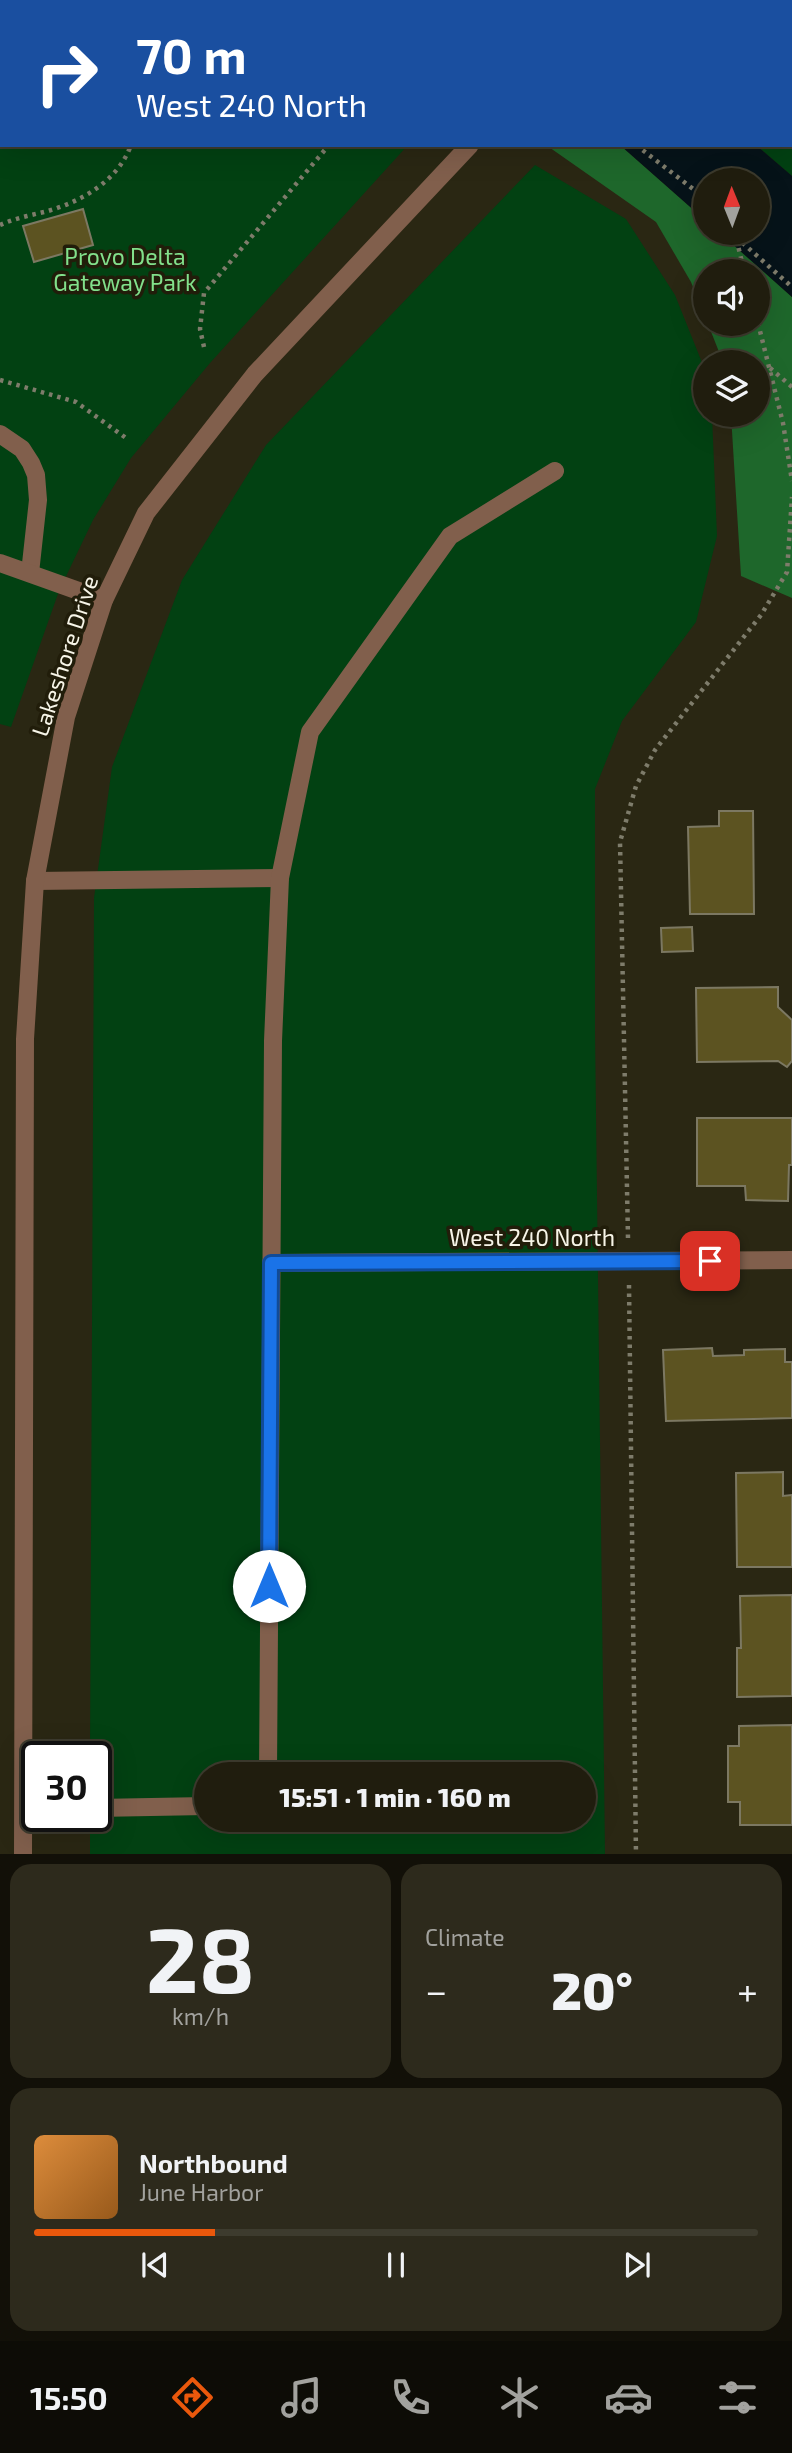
<!DOCTYPE html>
<html lang="en">
<head>
<meta charset="utf-8">
<style>
  :root { --surface:#201d0e; --page:#2d2a1c; --text:#f1f3f6; --muted:#a2a29e; --line:#3d3b2e; --accent:#ea580c }
  body { margin:0; font-family:"Exo 2",sans-serif; background:var(--page); color:var(--text); height:100vh; display:flex; flex-direction:column; font-size:26px; white-space:nowrap }
  * { box-sizing:border-box; margin:0 }
  p { font-size:23px; color:var(--muted) }
  .icon { flex:none; width:38px; height:38px; fill:none; stroke:currentColor; stroke-width:2; stroke-linecap:round; stroke-linejoin:round }
  .map { position:relative; height:1854px; overflow:hidden }
  .sheet { display:flex; flex-direction:column; gap:10px; padding:10px; background:#121008; flex:1 }
  .sheet>* { flex:none }
  .top-card { position:absolute; left:0px; top:0px; width:793px; height:147px; box-shadow:0 7px 28px #0002,0 0 0 2px var(--line); background:#1a4fa0; color:#fff; overflow:hidden }
  .needle { width:46px; rotate:359deg }
  .tools { position:absolute; left:693px; top:168px; display:grid; gap:14px }
  .tools a { display:grid; place-items:center; width:77px; height:77px; border-radius:50%; background:var(--surface); box-shadow:0 7px 28px #0002,0 0 0 2px var(--line); font-size:35px }
  .speed { position:absolute; left:21px; top:1741px; display:flex; gap:14px; font-size:35px; font-weight:700; text-align:center }
  .speed>* { display:grid; place-content:center; width:91px; height:91px; border-radius:50%; background:var(--surface); box-shadow:0 7px 28px #0002,0 0 0 2px var(--line); line-height:1 }
  .speed .limit { border:4px solid #111; border-radius:10px; background:#fff; color:#111 }
  .pin { position:absolute; display:grid; place-items:center; width:60px; height:60px; color:#fff; margin:-30px; border-radius:14px; box-shadow:0 4px 10px #0006 }
  .me { position:absolute; width:77px; margin:-38px; rotate:0deg; stroke-linejoin:round; filter:drop-shadow(0 0 5px #0008) }
  .turn { display:flex; align-items:center; gap:24px; height:147px; padding:0 21px; font-size:32px }
  .turn .icon { width:91px; height:91px; stroke-width:2.5 }
  .turn b { display:block; font-size:49px; line-height:60px }
  .big { font-size:52px; font-weight:800; line-height:1.1 }
  .sheet .card { flex:1; display:flex; flex-direction:column; justify-content:center; gap:10px; min-width:0; padding:0 24px; border-radius:21px; background:var(--page) }
  .sheet .dial { align-items:center; gap:0 }
  .dial b { font-size:91px; line-height:1 }
  .song { display:flex; align-items:center; gap:21px }
  .cover { width:84px; height:84px; border-radius:10px; background:linear-gradient(135deg,hsl(30 70% 55%),hsl(30 70% 35%)) }
  .played { height:7px; border-radius:4px; background:linear-gradient(90deg,var(--accent) 25%,var(--line) 25%) }
  .keys { display:flex; justify-content:space-around; direction:ltr }
  .heat { display:flex; justify-content:space-between; align-items:center; font-size:38px; direction:ltr }
  .sheet .tiles { flex:1; display:grid; gap:10px; grid-template-columns:1fr 1fr }
  .card:last-child { grid-column:span 2 }
  .trip { position:absolute; left:194px; top:1762px; width:402px; height:70px; border-radius:35px; background:var(--surface); box-shadow:0 7px 28px #0002,0 0 0 2px var(--line); font-weight:800; line-height:70px; text-align:center }
  .tabs { display:flex; height:112px; justify-content:space-around; align-items:center; background:#0d0c06; color:var(--muted) }
  .tabs .icon { width:49px; height:49px }
  .tabs .current { color:var(--accent) }
  .tabs b { font-size:32px; color:var(--text) }
  .map>svg:first-child { display:block }
</style>
</head>
<body>
<div class="map">
<svg width="792" height="1855" viewBox="0 0 792 1855">
  <rect width="100%" height="100%" fill="#2a2713"/>
  <g fill="#024112" fill-rule="evenodd">
    <polygon points="0,0 403,0 405,2 2,2 2,145 408,145 210,363 131,458 93,520 59,591 11,727 0,724"/>
    <polygon points="661,0 792,0 792,176 756,145 791,145 791,2 659,2"/>
    <path d="M 535,165 L 626,219 L 675,295 L 705,370 L 705,415 L 712,415 L 717,536 L 696,622 L 622,721 L 595,789 L 595,1031 L 605,1854 L 90,1855 L 90,1817 L 96,1816 L 96,1757 L 90,1757 L 94,898 L 112,767 L 182,580 L 266,445 ZM 206,1774 L 584,1774 L 584,1820 L 206,1820 Z"/>
  </g>
  <polygon fill="#1e672b" points="546,145 620,145 705,220 705,233 720,233 792,297 792,598 741,576 731,415 758,415 758,362 723,362 708,324 758,324 758,271 705,271 705,317 691,282 656,222"/>
  <g fill="#061319">
    <polygon points="445,0 589,0 591,2 448,2"/>
    <polygon points="620,145 756,145 792,176 792,297 720,233 758,233 758,180 705,180 705,220"/>
  </g>
  <g fill="#5c5321" stroke="#7c7862" stroke-width="2">
    <polygon points="83,209 93,245 34,262 23,226"/>
    <polygon points="719,811 753,811 754,914 690,914 688,827 719,826"/>
    <polygon points="692,927 693,951 662,952 661,928"/>
    <polygon points="778,987 778,1007 792,1020 792,1061 787,1067 778,1061 697,1062 696,988"/>
    <polygon points="697,1118 792,1118 792,1165 789,1165 788,1201 746,1200 745,1186 697,1186"/>
    <polygon points="712,1348 713,1356 744,1355 744,1350 785,1349 785,1362 792,1362 792,1418 666,1421 663,1350"/>
    <polygon points="783,1472 783,1496 792,1495 792,1567 737,1567 736,1473"/>
    <polygon points="792,1595 792,1696 737,1697 737,1648 741,1648 740,1596"/>
    <polygon points="792,1725 792,1825 740,1825 740,1802 728,1802 728,1746 739,1746 739,1726"/>
  </g>
  <g fill="none" stroke-linecap="round" stroke-linejoin="round">
    <g stroke="#7e7c6b" stroke-width="4.5" stroke-dasharray="3.5 5" stroke-linecap="butt">
      <polyline points="101,0 103,2"/>
      <polyline points="433,0 436,2"/>
      <polyline points="696,0 698,2"/>
      <polyline points="41,2 43,0"/>
      <polyline points="193,2 195,0"/>
      <polyline points="424,2 425,0"/>
      <polyline points="0,48 2,46"/>
      <polyline points="791,95 792,96"/>
      <polyline points="636,145 697,192 705,201"/>
      <path d="M 0,225 C 15,218 32,215 48,211 C 82,201 118,181 131,145"/>
      <polyline points="732,233 736,237 744,271"/>
      <polyline points="736,237 792,287"/>
      <polyline points="758,323 783,423 792,481"/>
      <polyline points="204,347 200,329 204,293 329,145"/>
      <polyline points="770,368 792,387"/>
      <polyline points="0,380 76,402 126,438"/>
      <polyline points="628,1238 620,842 636,786 655,750 761,615 787,572 792,497"/>
      <polyline points="629,1285 636,1855"/>
    </g>
    <g stroke="#815f4c" stroke-width="18">
      <polyline points="597,2 599,0"/>
      <polyline points="0,434 22,449 31,463 36,475 38,500 30,573"/>
      <polyline points="0,563 104,600"/>
      <polyline points="35,881 280,878"/>
      <polyline points="271,1263 792,1260"/>
      <polyline points="268,1774 273,1041 280,878 310,732 450,536 555,471"/>
      <polyline points="96,1808 206,1806"/>
      <polyline points="23,1855 25,1039 35,881 66,717 104,600 146,513 255,374 470,145"/>
    </g>
  </g>
  <g fill="none" stroke-linecap="round" stroke-linejoin="round">
    <defs>
      <polyline id="route" points="269,1586 271,1263 710,1261"/>
    </defs>
    <use href="#route" stroke="#114b97" stroke-width="18"/>
    <use href="#route" stroke="#1a73e8" stroke-width="12"/>
  </g>
  <g text-anchor="middle" stroke-width="7" stroke-linejoin="round" paint-order="stroke">
    <g font-size="23" fill="#82e08b" stroke="#211d0a">
      <text x="125" y="265">Provo Delta<tspan x="125" dy="26">Gateway Park</tspan></text>
    </g>
    <g font-size="23" fill="#f7f5e8" stroke="#211d0a">
      <text transform="translate(65 656) rotate(-72)" y="8">Lakeshore Drive</text>
      <text x="532" y="1246">West 240 North</text>
    </g>
  </g>
</svg>
<div class="tools">
<a><svg class="needle" viewBox="-14 -14 28 28"><path d="M0-13l5 13h-10z" fill="#e53935"/><path d="M0 13l5-13h-10z" fill="#a2a29e"/></svg></a>
<a><svg class="icon" aria-label="sound" viewBox="0 0 24 24"><path d="M4 9h4l5-4v14l-5-4H4zM17 9q2 3 0 6"/></svg></a>
<a><svg class="icon" aria-label="layers" viewBox="0 0 24 24"><path d="M12 4l9 5-9 5-9-5zM3 14l9 5 9-5"/></svg></a>
</div>
<div class="speed"><div class="limit">30</div></div>
<div class="pin" style="left:710px;top:1261px;background:#d93025"><svg class="icon" aria-label="arrive" viewBox="0 0 24 24"><path d="M6 21V4h12l-3 4 3 4H6"/></svg></div>
<svg class="me" style="left:269px;top:1586px" viewBox="-20 -20 40 40"><circle r="19" fill="#fff"/><path d="M0-13L10 11 0 6-10 11z" fill="#1a73e8"/></svg>
<div class="trip">15:51 · 1 min · 160 m</div>
<div class="top-card">
<div class="turn"><svg class="icon" aria-label="right" viewBox="0 0 24 24"><path d="M7 20v-9h11M14 6l5 5-5 5"/></svg><div><b>70 m</b>West 240 North</div></div>
</div>
</div>
<section class="sheet">
<div class="tiles">
<div class="card dial"><b>28</b><p>km/h</p></div>
<div class="card"><p>Climate</p>
<div class="heat"><a>−</a><b class="big">20°</b><a>+</a></div>
</div>
<div class="card">
<div class="song"><i class="cover"></i><div><b>Northbound</b><p>June Harbor</p></div></div>
<div class="played"></div>
<div class="keys"><svg class="icon" aria-label="previous" viewBox="0 0 24 24"><path d="M18 5L8 12l10 7zM5 5v14"/></svg><svg class="icon" aria-label="pause" viewBox="0 0 24 24"><path d="M8 5v14M16 5v14"/></svg><svg class="icon" aria-label="next" viewBox="0 0 24 24"><path d="M6 5l10 7-10 7zM19 5v14"/></svg></div>
</div>
</div>
</section>
<nav class="tabs">
<b>15:50</b>
<svg class="icon current" aria-label="directions" viewBox="0 0 24 24"><path d="M12 3l9 9-9 9-9-9zM9 14v-3h6M13 9l2 2-2 2"/></svg>
<svg class="icon" aria-label="music" viewBox="0 0 24 24"><path d="M9 18V5l10-2v13"/><circle cx="6" cy="18" r="3"/><circle cx="16" cy="16" r="3"/></svg>
<svg class="icon" aria-label="phone" viewBox="0 0 24 24"><path d="M5 4h4l2 5-3 2q2 4 5 5l2-3 5 2v4C11 20 4 13 5 4z"/></svg>
<svg class="icon" aria-label="climate" viewBox="0 0 24 24"><path d="M12 3v18M4 7l16 10M4 17L20 7"/></svg>
<svg class="icon" aria-label="car" viewBox="0 0 24 24"><path d="M5 17H2v-5l4-1 3-4h7l3 4 3 1v5h-3M9 17h6M6 11h13"/><circle cx="7" cy="17" r="2"/><circle cx="17" cy="17" r="2"/></svg>
<svg class="icon" aria-label="filters" viewBox="0 0 24 24"><path d="M4 7h16M4 17h16"/><circle cx="9" cy="7" r="2"/><circle cx="15" cy="17" r="2"/></svg>
</nav>
</body>
</html>
